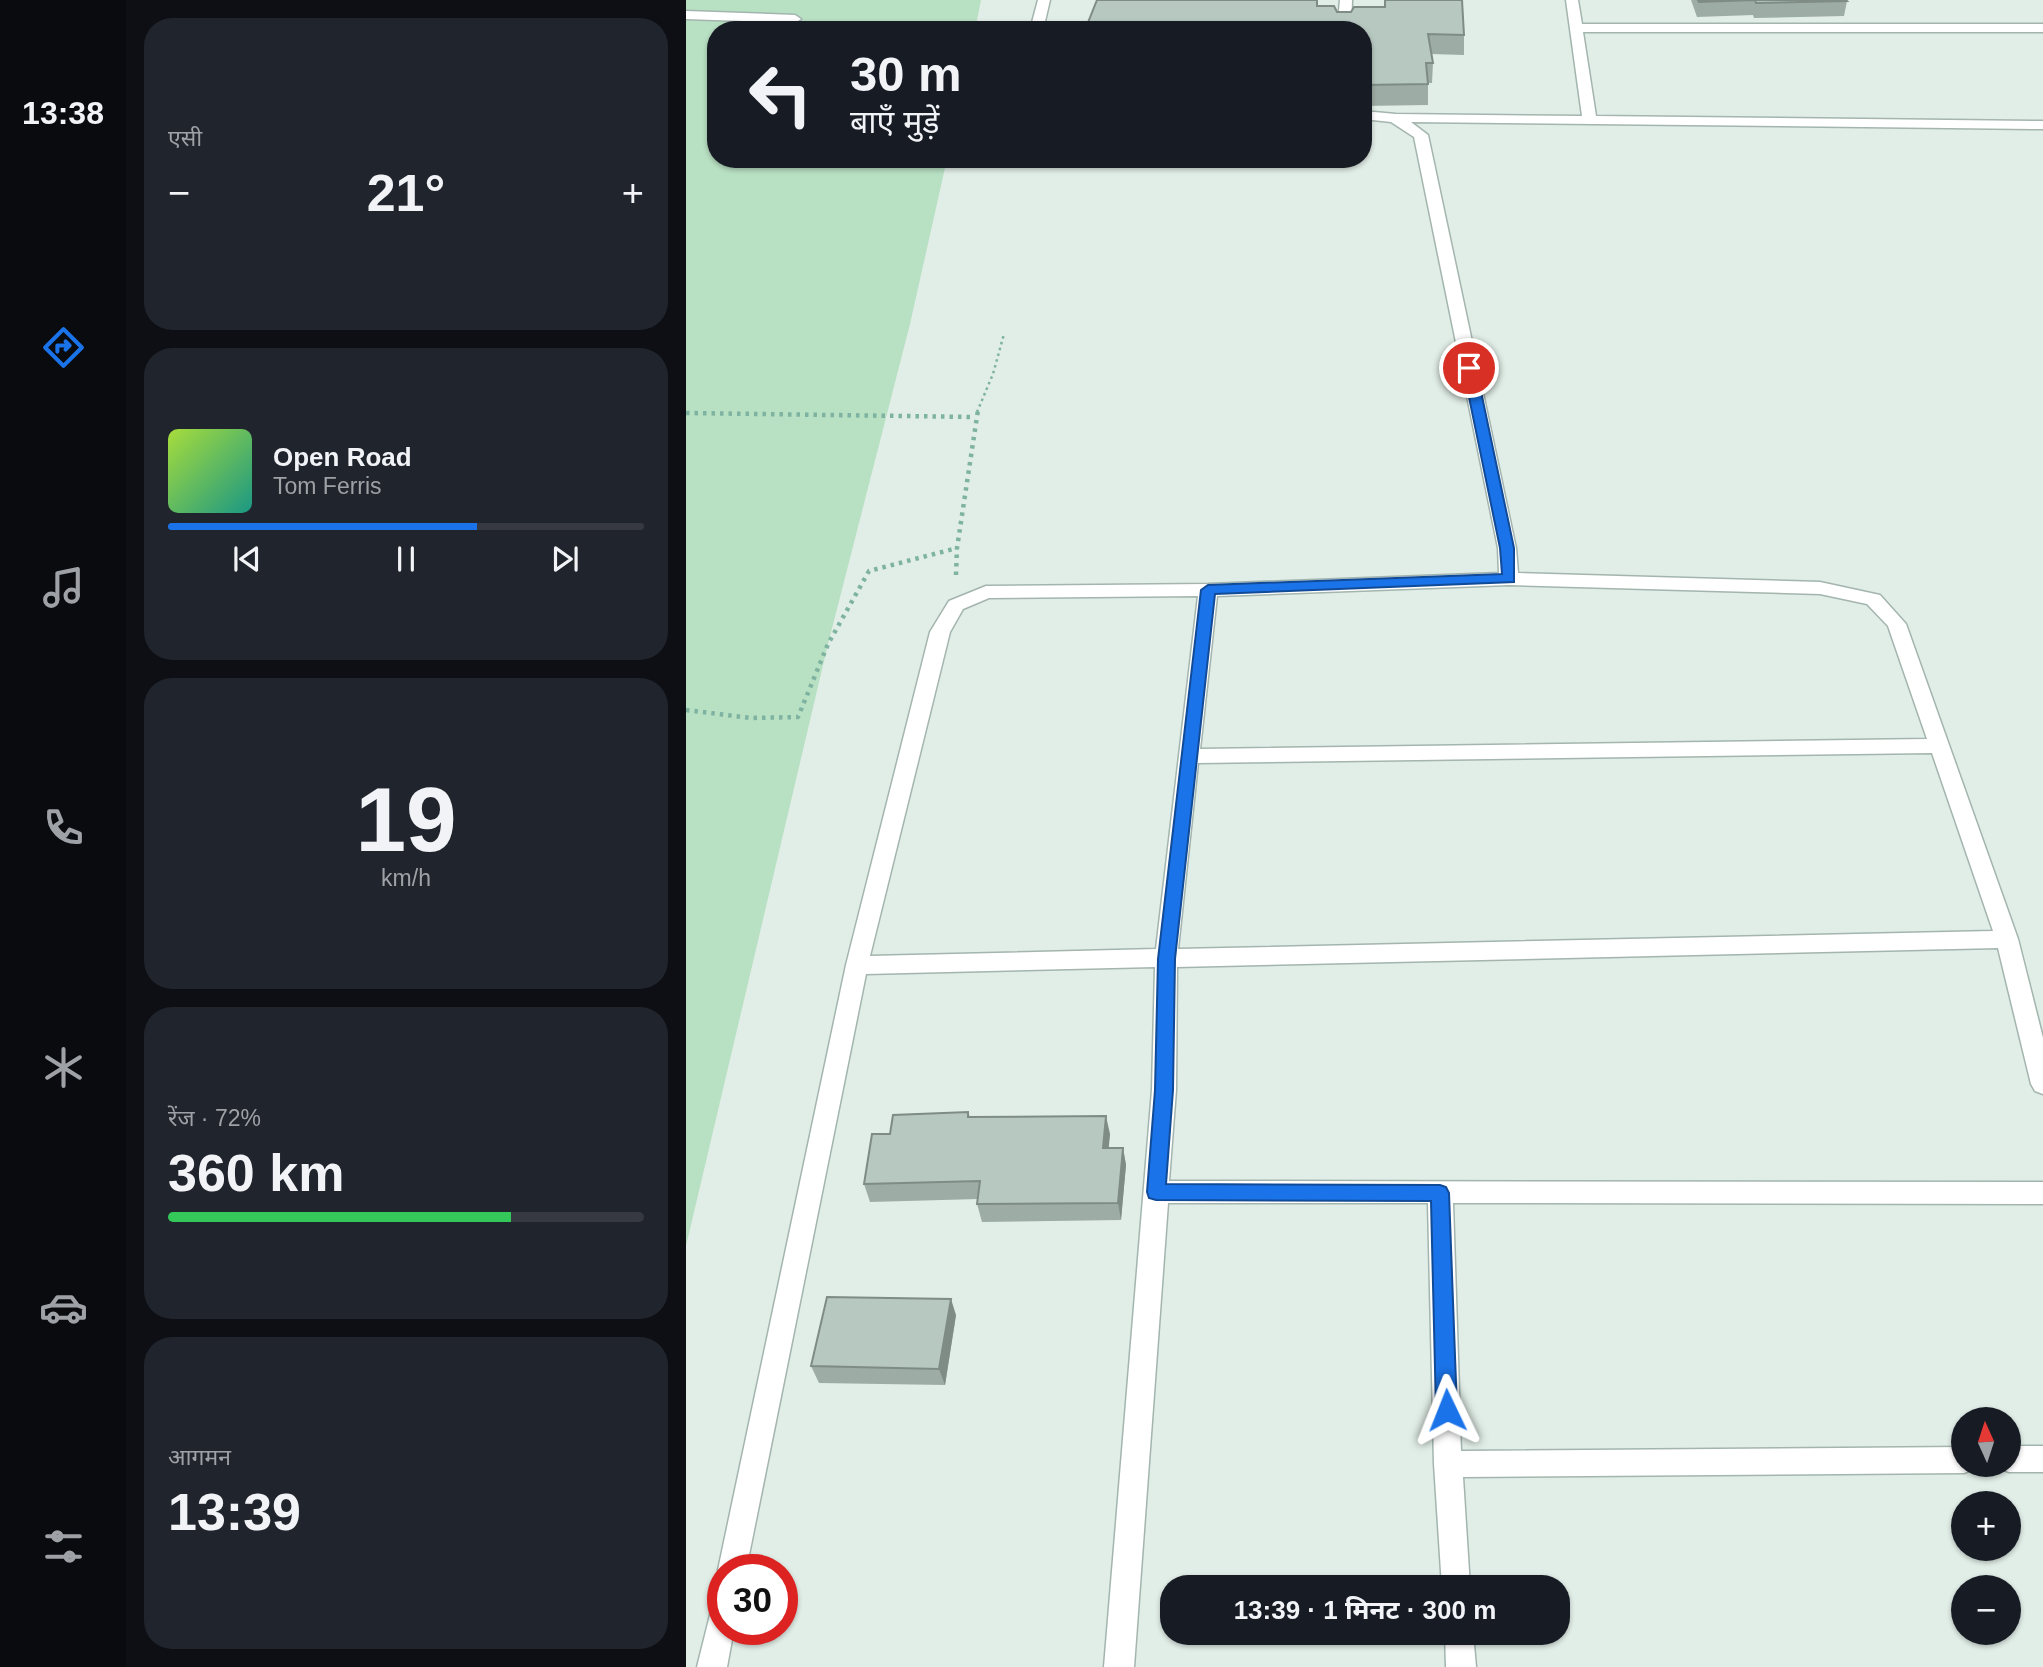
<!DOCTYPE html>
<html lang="hi">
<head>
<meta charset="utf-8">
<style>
  :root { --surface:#171b24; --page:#20242c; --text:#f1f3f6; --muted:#9ea1a6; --line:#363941; --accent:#1a73e8 }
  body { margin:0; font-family:Arial,"Noto Sans Devanagari",sans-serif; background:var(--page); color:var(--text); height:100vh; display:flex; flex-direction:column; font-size:26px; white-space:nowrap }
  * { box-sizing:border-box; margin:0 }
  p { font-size:23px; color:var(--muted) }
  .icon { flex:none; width:38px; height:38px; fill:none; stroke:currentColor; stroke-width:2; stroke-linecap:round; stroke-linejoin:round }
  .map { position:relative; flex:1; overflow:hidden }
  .details { display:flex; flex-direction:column; gap:18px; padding:18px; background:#0d0f14; width:560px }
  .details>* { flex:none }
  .hud { position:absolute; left:21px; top:21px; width:665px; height:147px; border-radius:28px; box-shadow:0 2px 5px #0004; background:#171b24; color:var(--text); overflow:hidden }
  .needle { width:46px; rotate:357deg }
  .tools { position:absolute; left:1265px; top:1407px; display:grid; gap:14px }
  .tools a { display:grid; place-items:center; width:70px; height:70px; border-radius:50%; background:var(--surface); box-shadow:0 2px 5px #0004; font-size:35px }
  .speed { position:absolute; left:21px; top:1554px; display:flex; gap:14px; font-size:35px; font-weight:700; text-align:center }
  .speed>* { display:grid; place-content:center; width:91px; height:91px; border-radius:50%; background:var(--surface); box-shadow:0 2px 5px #0004; line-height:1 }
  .speed .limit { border:10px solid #d22; background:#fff; color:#111 }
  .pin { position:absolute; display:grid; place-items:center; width:60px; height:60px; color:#fff; margin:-30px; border:4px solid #fff; border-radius:50%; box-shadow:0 2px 7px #0007 }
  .me { position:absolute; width:77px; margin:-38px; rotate:358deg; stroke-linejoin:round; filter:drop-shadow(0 0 5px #0008) }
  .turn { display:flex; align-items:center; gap:24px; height:147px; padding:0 28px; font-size:32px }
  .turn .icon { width:91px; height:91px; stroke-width:2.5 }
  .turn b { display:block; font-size:49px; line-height:60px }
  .big { font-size:52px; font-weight:700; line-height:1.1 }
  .details .card { flex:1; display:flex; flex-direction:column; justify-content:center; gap:10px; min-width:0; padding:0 24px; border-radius:28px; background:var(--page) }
  .details .dial { align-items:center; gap:0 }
  .dial b { font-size:91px; line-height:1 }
  .song { display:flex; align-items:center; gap:21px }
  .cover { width:84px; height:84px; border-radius:10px; background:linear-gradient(135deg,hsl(80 70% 55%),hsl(170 70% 35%)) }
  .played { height:7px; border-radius:4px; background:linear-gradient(90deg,var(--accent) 65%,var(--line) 65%) }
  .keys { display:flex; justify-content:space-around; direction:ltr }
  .heat { display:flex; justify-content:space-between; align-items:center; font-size:38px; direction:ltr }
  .charge { height:10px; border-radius:5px; background:linear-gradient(90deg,#34c759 72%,var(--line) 0) }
  .trip { position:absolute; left:474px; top:1575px; width:410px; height:70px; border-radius:28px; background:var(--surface); box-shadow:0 2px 5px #0004; font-weight:700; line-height:70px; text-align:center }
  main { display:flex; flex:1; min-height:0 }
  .menu { display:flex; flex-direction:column; width:126px; justify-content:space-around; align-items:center; background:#090b0e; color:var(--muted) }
  .menu .icon { width:49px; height:49px }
  .menu .selected { color:var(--accent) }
  .menu b { font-size:32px; color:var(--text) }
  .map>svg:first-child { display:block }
</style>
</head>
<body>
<main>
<nav class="menu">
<b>13:38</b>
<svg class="icon selected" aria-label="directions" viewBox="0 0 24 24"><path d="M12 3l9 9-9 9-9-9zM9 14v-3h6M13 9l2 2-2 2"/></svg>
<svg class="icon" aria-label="music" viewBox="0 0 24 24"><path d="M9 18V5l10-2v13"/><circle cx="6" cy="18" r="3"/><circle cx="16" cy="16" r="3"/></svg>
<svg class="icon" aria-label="phone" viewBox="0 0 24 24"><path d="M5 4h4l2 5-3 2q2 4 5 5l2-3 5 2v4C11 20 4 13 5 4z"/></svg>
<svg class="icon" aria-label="climate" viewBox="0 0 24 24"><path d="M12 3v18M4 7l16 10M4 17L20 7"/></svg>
<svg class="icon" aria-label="car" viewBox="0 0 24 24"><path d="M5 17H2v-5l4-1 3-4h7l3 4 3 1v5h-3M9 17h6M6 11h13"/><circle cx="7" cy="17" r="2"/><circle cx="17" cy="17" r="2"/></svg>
<svg class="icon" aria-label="filters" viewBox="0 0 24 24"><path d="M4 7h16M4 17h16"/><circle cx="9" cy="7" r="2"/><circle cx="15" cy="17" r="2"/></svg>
</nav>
<section class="details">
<div class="card"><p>एसी</p>
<div class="heat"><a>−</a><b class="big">21°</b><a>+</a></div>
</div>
<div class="card">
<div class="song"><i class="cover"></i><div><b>Open Road</b><p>Tom Ferris</p></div></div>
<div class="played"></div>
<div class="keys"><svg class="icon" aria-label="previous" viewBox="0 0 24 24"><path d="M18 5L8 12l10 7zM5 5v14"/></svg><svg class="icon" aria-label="pause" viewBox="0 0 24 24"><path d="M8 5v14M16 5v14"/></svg><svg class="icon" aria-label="next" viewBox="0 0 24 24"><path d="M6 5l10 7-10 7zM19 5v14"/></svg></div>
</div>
<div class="card dial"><b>19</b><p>km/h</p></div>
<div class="card"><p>रेंज · 72%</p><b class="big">360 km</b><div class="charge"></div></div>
<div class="card"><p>आगमन</p><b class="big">13:39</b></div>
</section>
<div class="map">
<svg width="1357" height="1667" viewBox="0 0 1357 1667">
  <rect width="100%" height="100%" fill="#e1ede7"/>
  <polygon fill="#b8e0c2" points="0,0 295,0 289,30 30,30 30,159 261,159 224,324 142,644 0,1246"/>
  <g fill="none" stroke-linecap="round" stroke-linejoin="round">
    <defs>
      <g id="minor">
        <polygon points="352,0 364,0 357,30 344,30"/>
        <polygon points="654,0 666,0 665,30 651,30"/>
        <path d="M 880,0 L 892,0 L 896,24 L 1357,24 L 1357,32 L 897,32 L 910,116 L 1357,121 L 1357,129 L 725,122 L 742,135 L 830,548 L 832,573 L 1134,582 L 1194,595 L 1220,624 L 1332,939 L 1357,1038 L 1357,1094 L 1349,1091 L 1345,1084 L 1312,948 L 491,967 L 490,1090 L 483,1181 L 1357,1182 L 1357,1204 L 767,1203 L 775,1451 L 1278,1447 L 1278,1465 L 1290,1465 L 1288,1469 L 1278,1473 L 777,1477 L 784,1587 L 756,1587 L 748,1464 L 742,1203 L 482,1203 L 448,1667 L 418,1667 L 466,1090 L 469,967 L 180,974 L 60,1570 L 37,1570 L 36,1580 L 32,1570 L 160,965 L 244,632 L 263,601 L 300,586 L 522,584 L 813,573 L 812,548 L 728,137 L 705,122 L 677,119 L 677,111 L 710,114 L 896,116 ZM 823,585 L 1134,594 L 1181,604 L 1202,626 L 1241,739 L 514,749 L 531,596 ZM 512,596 L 470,949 L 184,956 L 264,632 L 277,609 L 303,598 ZM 1246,753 L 1307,931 L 492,949 L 512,763 Z"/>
        <polygon points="0,11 109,15 115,19 109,23 0,19"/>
        <polygon points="1323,1446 1357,1446 1357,1472 1323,1472 1313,1468 1312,1465 1323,1465"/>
        <polygon points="37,1599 37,1629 48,1629 41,1667 11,1667 27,1603"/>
        <polygon points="759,1633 787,1633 790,1667 760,1667"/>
      </g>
    </defs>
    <use href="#minor" stroke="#a3b5ae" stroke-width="3"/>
    <polyline stroke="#7fb3a1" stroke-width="2.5" stroke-dasharray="2.5 3.5" stroke-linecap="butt" points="291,412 307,374 318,334"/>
    <g stroke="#7fb3a1" stroke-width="4.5" stroke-dasharray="3.5 5" stroke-linecap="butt">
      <polyline points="0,413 289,417"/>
      <polyline points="270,575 271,548 292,410"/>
      <polyline points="0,710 65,718 112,717 142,644 183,571 271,548"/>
    </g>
    <use href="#minor" fill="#fff" fill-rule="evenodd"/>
  </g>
  <g fill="#9daca5">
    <polygon points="1005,0 1160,0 1161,1 1158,16 1068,18 1067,15 1011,17"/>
    <polygon points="631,6 651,12 778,35 778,55 745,54 747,63 746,83 742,83 742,105 677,106 677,30"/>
    <polygon points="282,1112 284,1117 424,1134 422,1148 437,1148 440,1165 435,1220 296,1222 291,1204 292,1199 184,1202 178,1184 204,1134"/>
    <polygon points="270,1315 259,1385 133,1383 125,1366"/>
  </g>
  <g fill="#7f8c86">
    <polygon points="420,1116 424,1134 421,1166 417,1148"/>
    <polygon points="437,1148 440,1165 435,1220 432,1203"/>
    <polygon points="265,1299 270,1315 259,1385 253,1369"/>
  </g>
  <g fill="#b6c8c0" stroke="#7f8c86" stroke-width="2">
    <polygon points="411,0 631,0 631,6 648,6 651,12 665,12 668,7 699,7 699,0 776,0 778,35 742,34 747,63 740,63 742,84 677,85 677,30 399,30"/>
    <polygon points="1012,0 1160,0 1161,1 1070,3 1069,0 1013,2"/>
    <polygon points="282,1112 282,1117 420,1116 417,1148 437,1148 432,1203 291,1204 294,1181 178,1184 186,1134 204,1134 207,1115"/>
    <polygon points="141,1297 265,1299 253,1369 125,1366"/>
  </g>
  <polygon fill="#1a73e8" stroke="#114b97" stroke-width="2" points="783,364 790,368 828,548 828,582 529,594 489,959 487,1090 480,1184 754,1185 760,1187 763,1193 771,1410 768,1417 761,1419 753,1417 750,1410 745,1201 470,1200 463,1198 461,1192 469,1090 472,959 515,590 522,585 816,574 814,548 777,368"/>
</svg>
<div class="tools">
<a><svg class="needle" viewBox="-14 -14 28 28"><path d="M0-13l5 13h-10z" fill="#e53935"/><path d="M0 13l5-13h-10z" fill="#9ea1a6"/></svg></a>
<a>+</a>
<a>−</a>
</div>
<div class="speed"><div class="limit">30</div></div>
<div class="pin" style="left:783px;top:368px;background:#d93025"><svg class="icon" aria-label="arrive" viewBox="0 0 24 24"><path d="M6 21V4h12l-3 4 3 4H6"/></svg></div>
<svg class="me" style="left:761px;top:1410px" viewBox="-20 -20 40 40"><path d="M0-17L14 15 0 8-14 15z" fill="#1a73e8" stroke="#fff" stroke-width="4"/></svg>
<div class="trip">13:39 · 1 मिनट · 300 m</div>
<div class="hud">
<div class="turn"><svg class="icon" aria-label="left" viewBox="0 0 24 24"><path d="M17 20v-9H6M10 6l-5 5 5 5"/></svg><div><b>30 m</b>बाएँ मुड़ें</div></div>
</div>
</div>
</main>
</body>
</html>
